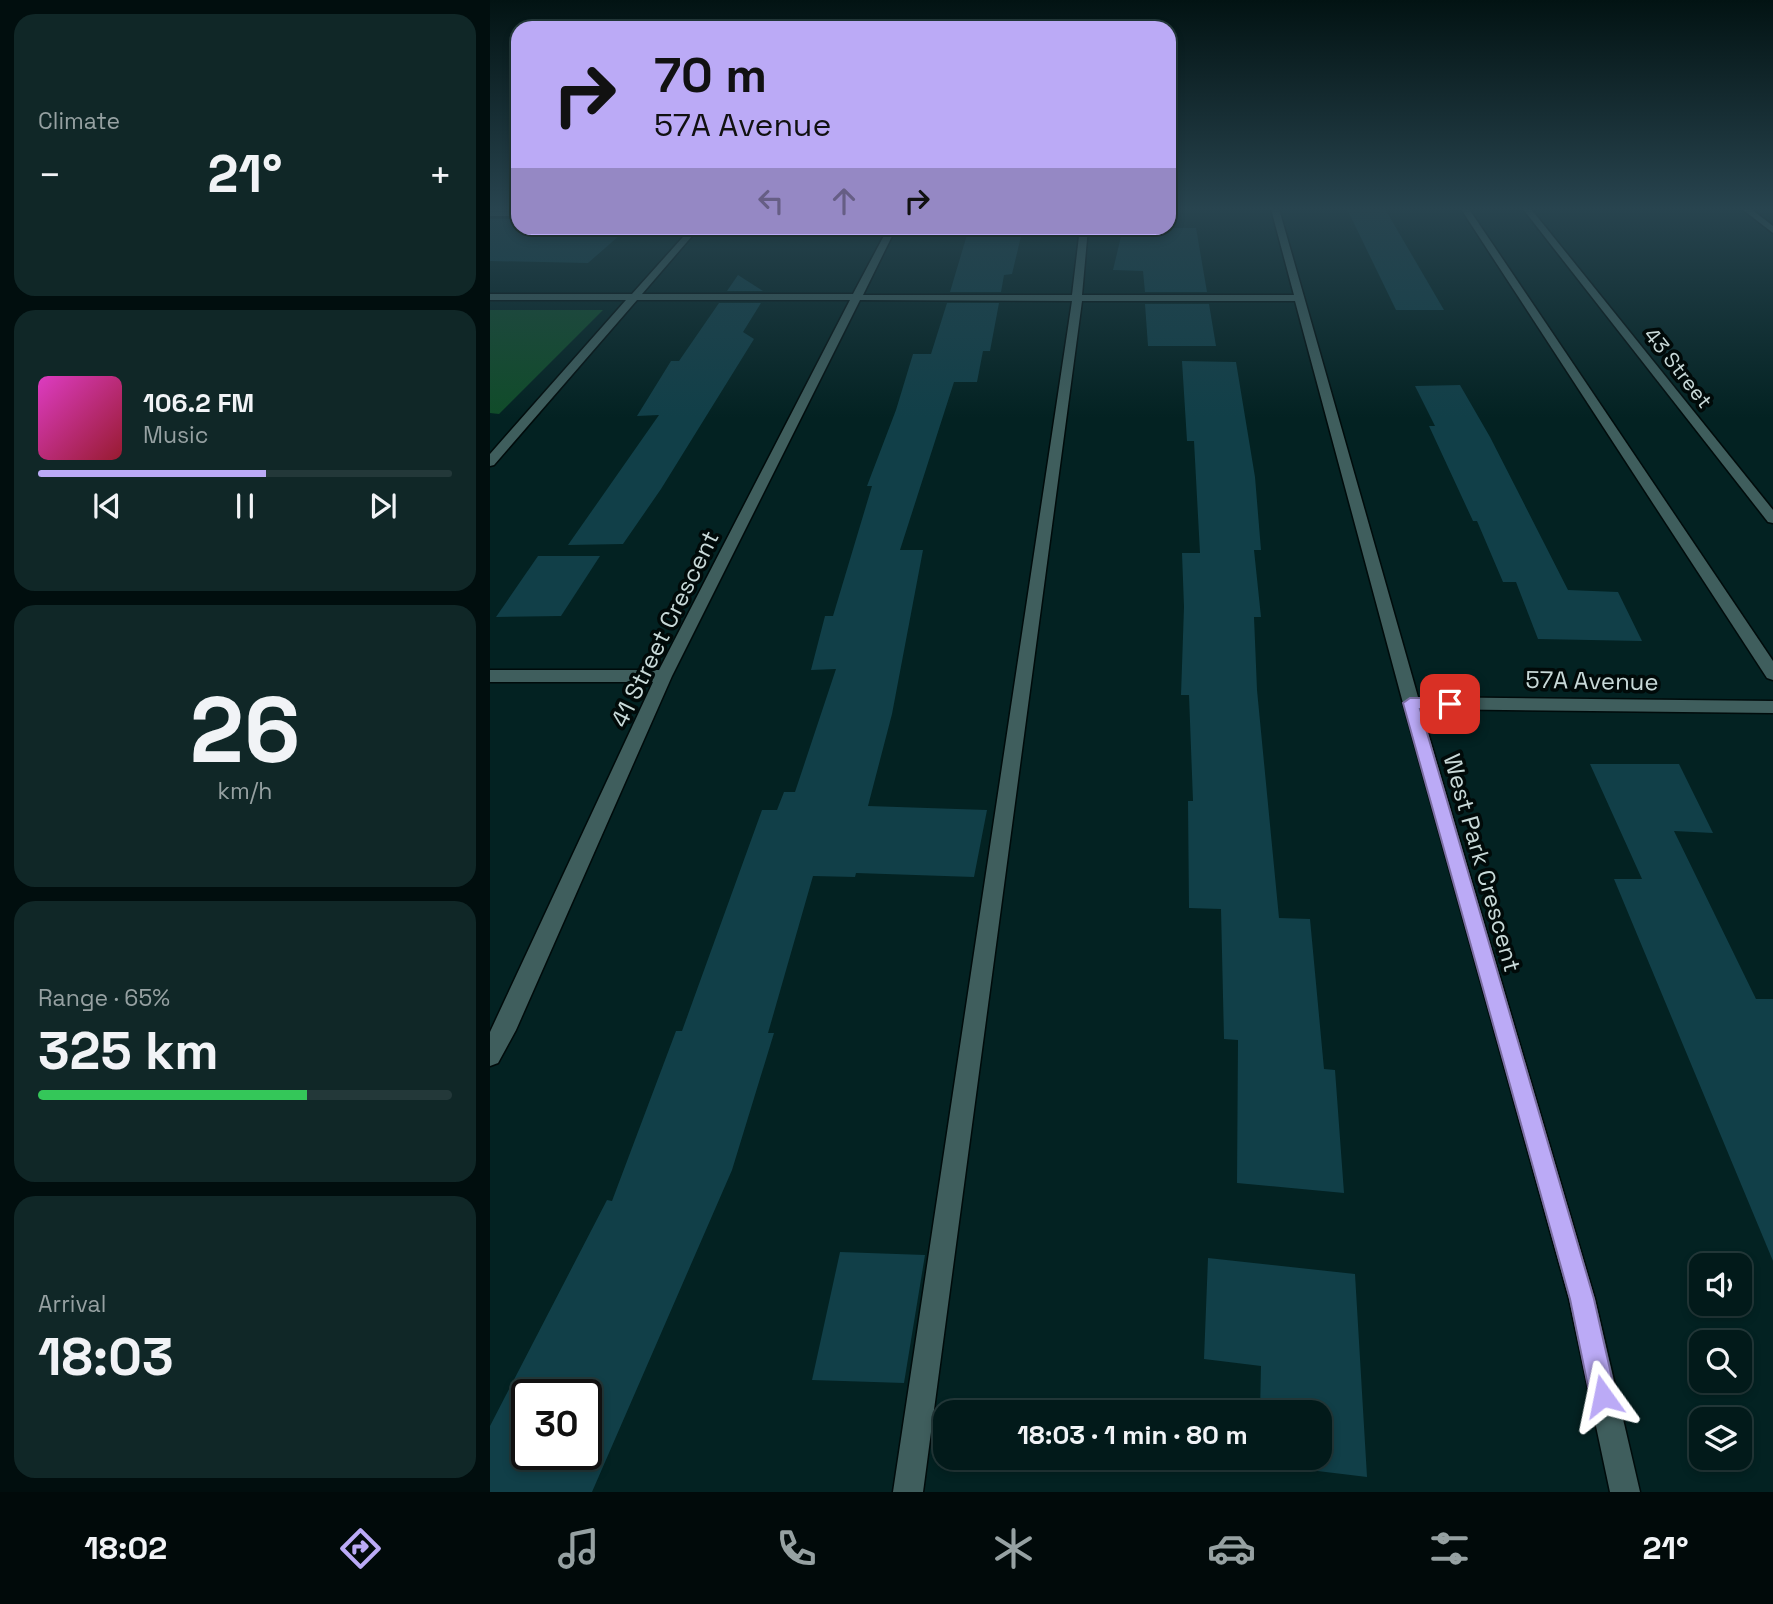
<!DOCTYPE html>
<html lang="en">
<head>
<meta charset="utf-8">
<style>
  :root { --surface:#021a1a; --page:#102727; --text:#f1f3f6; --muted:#96a1a2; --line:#233839; --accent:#bbaaf6 }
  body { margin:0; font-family:"Space Grotesk",sans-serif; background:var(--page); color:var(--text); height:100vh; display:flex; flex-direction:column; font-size:26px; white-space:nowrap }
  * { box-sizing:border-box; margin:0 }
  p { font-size:23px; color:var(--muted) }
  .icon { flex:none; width:38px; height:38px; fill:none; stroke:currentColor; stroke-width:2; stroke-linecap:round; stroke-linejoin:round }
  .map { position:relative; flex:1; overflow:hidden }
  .sheet { display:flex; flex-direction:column; gap:14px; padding:14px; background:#010e0e; width:490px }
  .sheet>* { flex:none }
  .banner { position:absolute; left:21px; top:21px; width:665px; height:214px; border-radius:21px; box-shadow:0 4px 10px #0003,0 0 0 2px var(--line); background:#bbaaf6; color:#111; overflow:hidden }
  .tools { position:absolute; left:1199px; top:1253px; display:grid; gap:14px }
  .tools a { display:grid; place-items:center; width:63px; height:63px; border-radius:14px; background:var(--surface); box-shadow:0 4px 10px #0003,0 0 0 2px var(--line); font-size:35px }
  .speed { position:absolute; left:21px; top:1379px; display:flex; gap:14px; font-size:35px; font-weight:700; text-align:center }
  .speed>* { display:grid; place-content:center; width:91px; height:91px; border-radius:50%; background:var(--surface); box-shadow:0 4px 10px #0003,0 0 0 2px var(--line); line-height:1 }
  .speed .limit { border:4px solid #111; border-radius:10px; background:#fff; color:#111 }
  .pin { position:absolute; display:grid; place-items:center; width:60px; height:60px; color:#fff; margin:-30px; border-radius:14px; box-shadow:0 4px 10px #0006 }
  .me { position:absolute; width:77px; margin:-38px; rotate:348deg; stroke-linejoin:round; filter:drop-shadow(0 0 5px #0008) }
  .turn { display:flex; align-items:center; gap:24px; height:147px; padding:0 28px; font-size:32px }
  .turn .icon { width:91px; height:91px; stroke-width:2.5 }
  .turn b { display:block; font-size:49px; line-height:60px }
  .lanes { display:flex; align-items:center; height:66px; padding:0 28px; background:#0003; justify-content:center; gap:35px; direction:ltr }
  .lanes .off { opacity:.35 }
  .big { font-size:52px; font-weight:700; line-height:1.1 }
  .sheet .card { flex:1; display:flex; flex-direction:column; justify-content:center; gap:10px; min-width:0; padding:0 24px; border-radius:21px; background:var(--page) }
  .sheet .dial { align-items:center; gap:0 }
  .dial b { font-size:91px; line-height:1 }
  .song { display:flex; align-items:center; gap:21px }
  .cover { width:84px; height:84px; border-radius:10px; background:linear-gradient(135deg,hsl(310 70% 55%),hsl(350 70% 35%)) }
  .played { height:7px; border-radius:4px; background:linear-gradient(90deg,var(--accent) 55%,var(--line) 55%) }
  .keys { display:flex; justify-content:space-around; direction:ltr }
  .heat { display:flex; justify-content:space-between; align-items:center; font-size:38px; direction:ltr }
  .charge { height:10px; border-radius:5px; background:linear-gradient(90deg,#34c759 65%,var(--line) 0) }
  .trip { position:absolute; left:443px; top:1400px; width:399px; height:70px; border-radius:21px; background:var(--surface); box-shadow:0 4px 10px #0003,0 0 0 2px var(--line); font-weight:700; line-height:70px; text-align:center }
  .dock { display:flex; height:112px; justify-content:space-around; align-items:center; background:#010a0a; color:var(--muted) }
  .dock .icon { width:49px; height:49px }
  .dock .on { color:var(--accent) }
  .dock b { font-size:32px; color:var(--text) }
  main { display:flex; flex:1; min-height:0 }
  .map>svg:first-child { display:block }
</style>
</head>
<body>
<main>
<section class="sheet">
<div class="card"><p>Climate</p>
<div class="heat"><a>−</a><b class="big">21°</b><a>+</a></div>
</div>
<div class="card">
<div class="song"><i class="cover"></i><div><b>106.2 FM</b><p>Music</p></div></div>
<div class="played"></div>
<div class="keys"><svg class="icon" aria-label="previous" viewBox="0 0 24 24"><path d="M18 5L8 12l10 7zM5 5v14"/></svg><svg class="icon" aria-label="pause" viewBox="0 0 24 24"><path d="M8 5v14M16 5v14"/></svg><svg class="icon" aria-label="next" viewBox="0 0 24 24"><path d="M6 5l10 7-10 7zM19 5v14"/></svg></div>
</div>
<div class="card dial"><b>26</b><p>km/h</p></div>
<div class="card"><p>Range · 65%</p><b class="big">325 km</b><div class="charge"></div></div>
<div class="card"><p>Arrival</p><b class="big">18:03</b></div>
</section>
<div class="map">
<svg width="1283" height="1492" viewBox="0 0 1283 1492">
  <rect width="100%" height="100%" fill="#032222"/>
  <polygon fill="#104c29" points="0,310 113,310 9,414 0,413"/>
  <g fill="#113f48" fill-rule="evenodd">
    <polygon points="857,209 895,209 954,310 906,310"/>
    <polygon points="0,219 28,219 28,228 138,228 98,263 0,261"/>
    <polygon points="479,228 533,228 522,274 514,275 511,292 460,292"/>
    <polygon points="633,228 706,228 717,292 655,292 653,271 623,270"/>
    <polygon points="248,275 273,291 237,291"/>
    <polygon points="229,303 271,303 253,332 264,339 171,489 133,544 78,545 169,415 147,416 181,361 189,361"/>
    <path d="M 457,303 L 509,303 L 500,351 L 493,351 L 487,382 L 464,382 L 410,550 L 433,550 L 402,714 L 378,806 L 497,810 L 484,877 L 366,873 L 365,877 L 323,876 L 278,1033 L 284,1033 L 242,1170 L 102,1492 L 0,1492 L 0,1426 L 117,1200 L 122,1201 L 186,1031 L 192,1031 L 272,810 L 287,810 L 294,792 L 305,792 L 346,669 L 321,670 L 335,616 L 343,616 L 382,486 L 377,486 L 406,410 L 423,354 L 441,354 ZM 37,1395 L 96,1395 L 96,1454 L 37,1454 Z"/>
    <polygon points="655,304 719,304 726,346 658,346"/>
    <polygon points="692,361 746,362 765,477 771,550 764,550 771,617 764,617 767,690 789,918 820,919 834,1069 845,1070 854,1193 747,1183 748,1040 734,1039 731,909 699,908 698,801 703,801 699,695 691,695 694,607 692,553 710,553 704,441 697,441"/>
    <polygon points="970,385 1000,437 1078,590 1128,592 1152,641 1048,639 1026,582 1013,582 987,521 983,521 939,426 945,426 925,386"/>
    <polygon points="48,556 110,556 71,616 6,617"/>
    <polygon points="1100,764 1189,764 1223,833 1184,831 1266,999 1283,999 1283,1261 1124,879 1152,879"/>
    <polygon points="350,1252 435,1255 414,1383 322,1380"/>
    <polygon points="718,1258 865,1274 877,1477 770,1464 770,1458 830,1458 830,1412 770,1412 771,1366 714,1359"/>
  </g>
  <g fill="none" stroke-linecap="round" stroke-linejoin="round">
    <defs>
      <g id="minor">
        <polygon points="781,209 789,209 928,697 1283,701 1283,713 931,709 1105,1299 1150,1492 1120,1492 1079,1299 913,703 805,301 592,301 433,1492 403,1492 582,301 370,300 182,676 26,1030 8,1063 0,1066 0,1032 163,682 0,682 0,670 169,670 360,300 147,300 4,465 0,466 0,454 136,300 0,300 0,294 142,294 201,228 209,228 152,294 363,294 398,228 406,228 373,295 582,295 590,228 598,228 592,295 804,295"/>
        <polygon points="971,209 979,209 1283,661 1283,680 1277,678"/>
        <polygon points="1033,209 1041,209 1283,510 1283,523 1278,522"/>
        <polygon points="1252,209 1261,209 1283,226 1283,233"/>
        <rect x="0" y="210" width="28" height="6"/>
      </g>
    </defs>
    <use href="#minor" stroke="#000b0b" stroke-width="3"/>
    <use href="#minor" fill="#3f5e5d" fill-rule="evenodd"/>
  </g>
  <linearGradient id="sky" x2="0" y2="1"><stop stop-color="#021313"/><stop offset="0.5" stop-color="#28444f"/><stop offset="1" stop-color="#28444f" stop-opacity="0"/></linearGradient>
  <rect width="1283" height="418" fill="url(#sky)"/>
  <polygon fill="#bbaaf6" stroke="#7a6ea0" stroke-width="2" points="920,698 960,698 968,704 960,709 930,709 1104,1299 1126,1396 1122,1405 1113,1409 1104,1405 1100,1396 1080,1299 913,703"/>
  <g text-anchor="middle" stroke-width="7" stroke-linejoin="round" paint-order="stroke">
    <g font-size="21" fill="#c8d9d8" stroke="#010a09">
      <text transform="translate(1188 368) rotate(52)" y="7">43 Street</text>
    </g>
    <g font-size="24" fill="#c8d9d8" stroke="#010a09">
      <text transform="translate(175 629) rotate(-64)" y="8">41 Street Crescent</text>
      <text transform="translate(1102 681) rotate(1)" y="8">57A Avenue</text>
      <text transform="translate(992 863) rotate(74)" y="8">West Park Crescent</text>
    </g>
  </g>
</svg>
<div class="tools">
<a><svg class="icon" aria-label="sound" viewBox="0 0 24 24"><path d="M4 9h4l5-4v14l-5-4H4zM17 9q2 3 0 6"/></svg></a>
<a><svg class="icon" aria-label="search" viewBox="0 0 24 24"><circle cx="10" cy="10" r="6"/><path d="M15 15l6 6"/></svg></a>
<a><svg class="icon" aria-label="layers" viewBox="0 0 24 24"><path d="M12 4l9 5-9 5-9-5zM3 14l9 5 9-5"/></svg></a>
</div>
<div class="speed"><div class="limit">30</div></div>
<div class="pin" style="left:960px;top:704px;background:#d93025"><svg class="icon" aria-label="arrive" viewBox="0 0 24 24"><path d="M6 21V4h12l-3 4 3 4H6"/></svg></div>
<svg class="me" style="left:1113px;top:1396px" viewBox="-20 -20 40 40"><path d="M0-17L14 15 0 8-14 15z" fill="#bbaaf6" stroke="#fff" stroke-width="4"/></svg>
<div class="trip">18:03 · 1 min · 80 m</div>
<div class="banner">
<div class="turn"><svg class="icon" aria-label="right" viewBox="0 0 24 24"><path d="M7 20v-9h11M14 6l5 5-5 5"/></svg><div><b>70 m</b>57A Avenue</div></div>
<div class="lanes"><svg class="icon off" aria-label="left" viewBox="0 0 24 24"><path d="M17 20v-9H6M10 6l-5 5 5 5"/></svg><svg class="icon off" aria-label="ahead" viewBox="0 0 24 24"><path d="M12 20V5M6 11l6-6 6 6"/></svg><svg class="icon" aria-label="right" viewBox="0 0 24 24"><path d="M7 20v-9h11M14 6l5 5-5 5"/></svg></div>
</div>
</div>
</main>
<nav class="dock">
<b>18:02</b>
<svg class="icon on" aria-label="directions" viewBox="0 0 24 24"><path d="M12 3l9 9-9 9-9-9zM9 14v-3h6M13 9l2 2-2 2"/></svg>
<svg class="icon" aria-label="music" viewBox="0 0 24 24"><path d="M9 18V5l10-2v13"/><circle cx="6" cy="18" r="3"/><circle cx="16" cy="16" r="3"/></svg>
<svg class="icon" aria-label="phone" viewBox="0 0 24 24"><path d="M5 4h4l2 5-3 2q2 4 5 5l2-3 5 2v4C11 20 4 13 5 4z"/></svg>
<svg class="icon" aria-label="climate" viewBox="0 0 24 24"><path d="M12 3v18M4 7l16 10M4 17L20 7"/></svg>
<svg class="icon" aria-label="car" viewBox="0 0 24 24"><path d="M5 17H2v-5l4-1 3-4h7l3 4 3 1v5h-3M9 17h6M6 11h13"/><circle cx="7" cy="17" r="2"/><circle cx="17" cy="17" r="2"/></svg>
<svg class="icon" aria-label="filters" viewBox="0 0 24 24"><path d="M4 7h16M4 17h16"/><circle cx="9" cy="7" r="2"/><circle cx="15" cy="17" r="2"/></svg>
<b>21°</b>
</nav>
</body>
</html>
